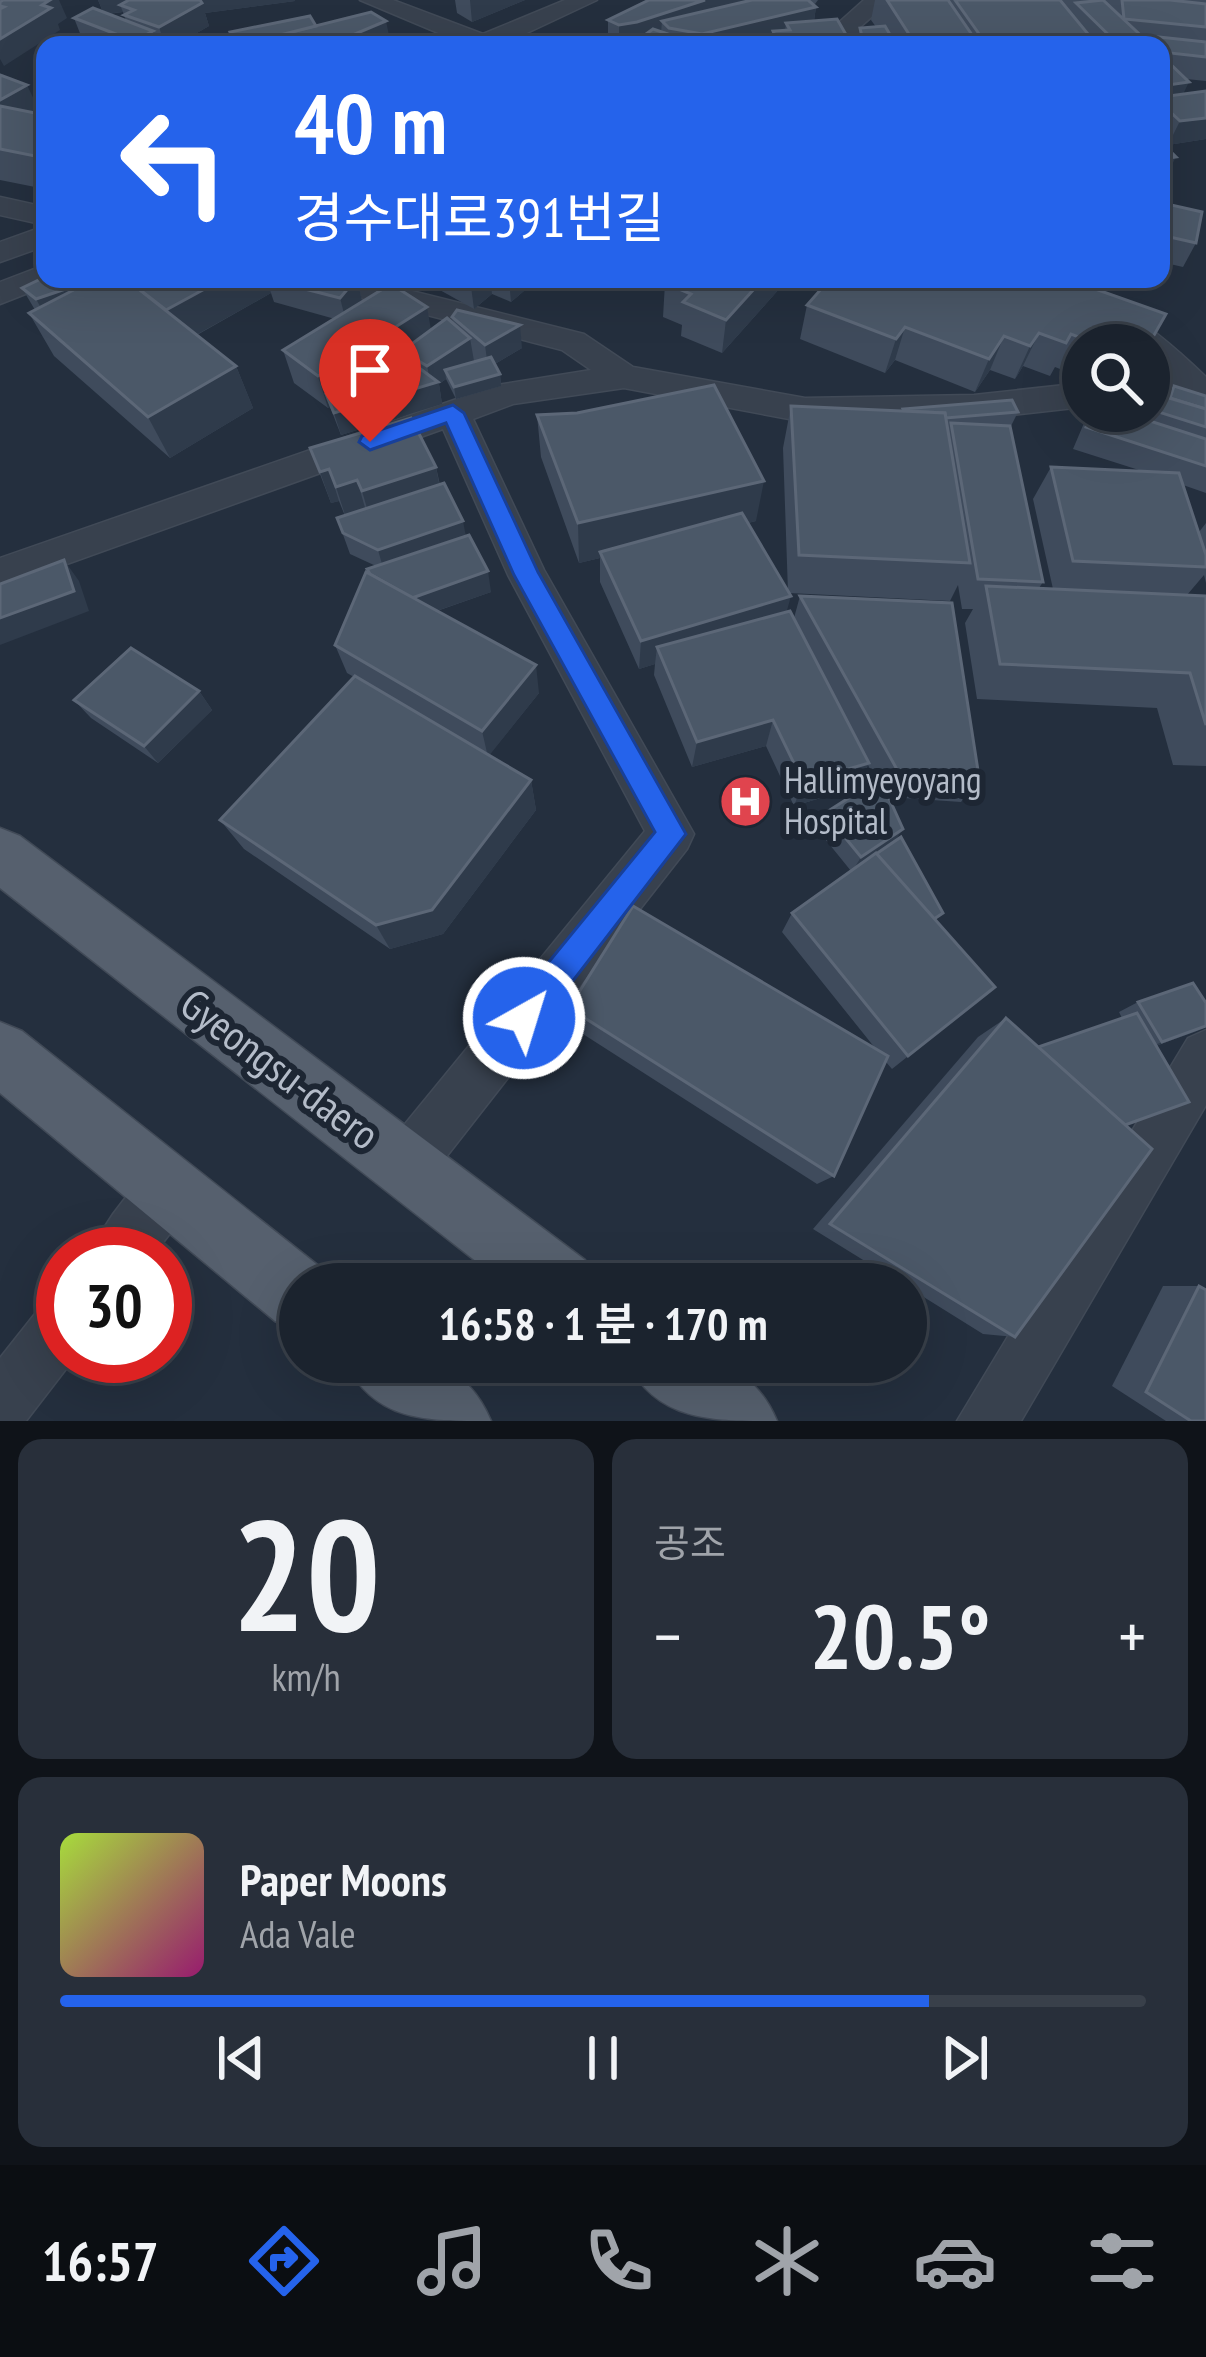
<!DOCTYPE html>
<html lang="ko">
<head>
<meta charset="utf-8">
<style>
  :root { --surface:#1b232e; --page:#282f3a; --text:#f1f3f6; --muted:#a0a4aa; --line:#39404a; --accent:#2563eb }
  body { margin:0; font-family:"PT Sans Narrow","Noto Sans KR",sans-serif; background:var(--page); color:var(--text); height:100vh; display:flex; flex-direction:column; font-size:45px; white-space:nowrap }
  * { box-sizing:border-box; margin:0 }
  p { font-size:39px; color:var(--muted) }
  .icon { flex:none; width:66px; height:66px; fill:none; stroke:currentColor; stroke-width:2; stroke-linecap:round; stroke-linejoin:round }
  .map { position:relative; height:1421px; overflow:hidden }
  .panel { display:flex; flex-direction:column; gap:18px; padding:18px; background:#0f1319; flex:1 }
  .panel>* { flex:none }
  .banner { position:absolute; left:36px; top:36px; width:1134px; height:252px; border-radius:24px; box-shadow:0 12px 48px #0002,0 0 0 3px var(--line); background:#2563eb; color:#fff; overflow:hidden }
  .tools { position:absolute; left:1062px; top:324px; display:grid; gap:24px }
  .tools a { display:grid; place-items:center; width:108px; height:108px; border-radius:50%; background:var(--surface); box-shadow:0 12px 48px #0002,0 0 0 3px var(--line); font-size:60px }
  .speed { position:absolute; left:36px; top:1227px; display:flex; gap:24px; font-size:60px; font-weight:700; text-align:center }
  .speed>* { display:grid; place-content:center; width:156px; height:156px; border-radius:50%; background:var(--surface); box-shadow:0 12px 48px #0002,0 0 0 3px var(--line); line-height:1 }
  .speed .limit { border:18px solid #d22; background:#fff; color:#111 }
  .pin { position:absolute; display:grid; place-items:center; width:102px; height:102px; color:#fff; margin:-123px -51px; border-radius:50% 50% 50% 0; rotate:-45deg; box-shadow:0 0 12px #0007 }
  .pin .icon { rotate:45deg }
  .me { position:absolute; width:132px; margin:-66px; rotate:39deg; stroke-linejoin:round; filter:drop-shadow(0 0 9px #0008) }
  .turn { display:flex; align-items:center; gap:42px; height:252px; padding:0 60px; font-size:54px }
  .turn .icon { width:156px; height:156px; stroke-width:2.5 }
  .turn b { display:block; font-size:84px; line-height:102px }
  .big { font-size:90px; font-weight:600; line-height:1.1 }
  .panel .tile { flex:1; display:flex; flex-direction:column; justify-content:center; gap:18px; min-width:0; padding:0 42px; border-radius:24px; background:var(--page) }
  .panel .dial { align-items:center; gap:0 }
  .dial b { font-size:156px; line-height:1 }
  .song { display:flex; align-items:center; gap:36px }
  .cover { width:144px; height:144px; border-radius:18px; background:linear-gradient(135deg,hsl(80 70% 55%),hsl(320 70% 35%)) }
  .played { height:12px; border-radius:6px; background:linear-gradient(90deg,var(--accent) 80%,var(--line) 80%) }
  .keys { display:flex; justify-content:space-around; direction:ltr }
  .heat { display:flex; justify-content:space-between; align-items:center; font-size:66px; direction:ltr }
  .panel .tiles { flex:1; display:grid; gap:18px; grid-template-columns:1fr 1fr }
  .tile:last-child { grid-column:span 2 }
  .trip { position:absolute; left:279px; top:1263px; width:648px; height:120px; border-radius:60px; background:var(--surface); box-shadow:0 12px 48px #0002,0 0 0 3px var(--line); font-weight:600; line-height:120px; text-align:center }
  .dock { display:flex; height:192px; justify-content:space-around; align-items:center; background:#0b0e12; color:var(--muted) }
  .dock .icon { width:84px; height:84px }
  .dock .on { color:var(--accent) }
  .dock b { font-size:54px; color:var(--text) }
  .map>svg:first-child { display:block }
</style>
</head>
<body>
<div class="map">
<svg width="1206" height="1421" viewBox="0 0 1206 1421">
  <rect width="100%" height="100%" fill="#242f3e"/>
  <g fill="none" stroke-linecap="round" stroke-linejoin="round">
    <defs>
      <g id="minor">
        <polygon points="360,0 393,0 483,34 565,0 597,0 501,45 467,45"/>
        <polygon points="864,0 891,0 860,27 859,45 835,45 836,25"/>
        <polygon points="0,197 45,207 45,225 0,215"/>
        <polygon points="45,226 45,246 0,262 0,242"/>
        <polygon points="45,265 45,279 56,282 0,304 0,282"/>
        <polygon points="311,279 364,279 584,334 633,367 805,398 974,395 1083,383 1083,407 974,419 805,422 624,388 513,404 473,419 544,570 694,834 687,849 425,1184 406,1192 387,1184 379,1165 387,1146 645,831 508,575 443,429 0,588 0,558 497,385 591,370 562,350 315,286"/>
        <path d="M 1013,279 C 1094,279 1150,323 1206,377 L 1206,409 L 1194,405 L 1149,360 L 1149,345 L 1134,345 L 1017,286 Z"/>
        <polygon points="1206,1030 1206,1105 1021,1421 957,1421 1188,1038"/>
        <path d="M 170,1163 L 189,1171 L 197,1190 L 189,1209 L 154,1254 L 91,1254 C 105,1220 136,1177 170,1163 Z"/>
        <polygon points="63,1297 63,1356 76,1356 26,1421 0,1421 0,1358 42,1305"/>
      </g>
      <g id="major">
        <polygon points="0,828 20,836 585,1260 596,1284 505,1284 0,888"/>
        <polygon points="0,1022 22,1031 325,1271 330,1284 300,1284 300,1331 275,1321 0,1093"/>
        <path d="M 345,1362 C 410,1362 461,1350 491,1421 C 424,1421 375,1421 345,1362 Z"/>
        <path d="M 627,1362 C 692,1362 747,1350 777,1421 C 711,1421 657,1421 627,1362 Z"/>
      </g>
    </defs>
    <use href="#minor" stroke="#414a57" stroke-width="3"/>
    <use href="#major" stroke="#414a57" stroke-width="3"/>
    <use href="#minor" fill="#38414e" fill-rule="evenodd"/>
    <use href="#major" fill="#56606e" fill-rule="evenodd"/>
  </g>
  <g fill="#3f4b5c" fill-rule="evenodd">
    <path d="M 98,0 L 295,0 L 295,1 L 205,13 L 209,26 L 176,45 L 95,45 L 83,41 L 74,18 L 103,12 ZM 123,12 L 126,21 L 108,14 Z"/>
    <polygon points="455,0 525,0 472,22 457,13"/>
    <polygon points="649,0 818,0 815,4 811,3 816,7 814,21 852,45 608,45 608,20"/>
    <polygon points="875,0 1206,0 1206,81 1186,79 1183,94 1206,91 1206,139 1168,145 1161,137 1161,45 859,45 858,40 860,28 876,27 871,20"/>
    <polygon points="0,75 38,108 31,112 45,115 45,189 0,180"/>
    <polygon points="1161,195 1196,243 1183,267 1161,262"/>
    <polygon points="45,277 357,279 362,301 430,329 453,324 452,317 522,348 495,364 500,374 501,386 456,399 446,379 439,384 442,404 341,435 330,407 328,408 294,383 283,350 335,319 274,302 271,293 197,335 236,366 253,408 170,458 54,356 29,313 35,310 22,288"/>
    <polygon points="420,279 538,279 511,302 492,294 474,309"/>
    <polygon points="669,279 788,279 722,353 681,336 682,325 663,317 665,283"/>
    <polygon points="807,305 1166,314 1148,345 1083,345 1083,376 1080,377 1055,367 1050,376 1023,366 1015,379 990,370 975,392 895,360 885,373 800,339"/>
    <polygon points="1174,386 1206,396 1206,493 1183,485 1199,532 1206,523 1206,583 1204,575 1187,595 1206,596 1206,766 1173,765 1157,708 977,699 965,623 973,609 962,609 958,585 950,601 789,593 786,613 794,618 800,596 979,777 961,802 889,797 896,840 936,921 995,987 892,1069 886,1062 834,1176 817,1184 572,1027 569,1008 875,1048 782,932 792,913 851,871 817,829 825,813 876,781 868,765 857,787 794,806 766,746 692,767 654,675 655,664 639,669 600,582 600,558 579,563 541,457 537,415 756,521 748,523 788,592 783,448 791,406 902,411 903,409 1018,412 1010,428 1043,582 1039,588 1053,589 1033,499 1051,467 1142,471 1073,449 1087,416 1086,415 1087,411 1149,411 1149,392 1167,397"/>
    <polygon points="310,448 436,467 440,485 466,536 491,592 437,611 539,693 489,755 531,780 536,810 443,934 390,949 244,849 220,820 354,677 347,673 335,645 369,574 376,566 350,554 337,518 345,516 339,501 331,503"/>
    <polygon points="199,691 212,710 158,763 91,718 74,700"/>
    <polygon points="1138,1002 1206,1003 1206,1027 1156,1046 1125,1125 1015,1337 983,1334 906,1286 906,1284 902,1284 813,1229 978,1037 1006,1018 1038,1047 1122,1018 1119,1012"/>
    <polygon points="1163,1286 1199,1286 1206,1421 1166,1421 1112,1386"/>
  </g>
  <g fill="#2f3b4b">
    <polygon points="50,0 59,0 67,18 58,24 60,30 4,66 0,59 0,39"/>
    <polygon points="98,0 163,0 120,5 123,12 104,14"/>
    <polygon points="200,0 295,0 295,1 205,13 209,26 176,45 165,45 159,27"/>
    <polygon points="470,0 525,0 472,22"/>
    <polygon points="705,0 747,0 745,19 662,21 660,45 619,45 619,25"/>
    <polygon points="816,7 811,41 790,30 786,23 784,39 773,31 772,45 701,45 702,34"/>
    <polygon points="386,21 391,45 329,45"/>
    <polygon points="153,31 158,45 136,45 134,41"/>
    <polygon points="1189,82 1173,115 1161,103 1161,86"/>
    <polygon points="27,85 38,108 0,130 0,100"/>
    <polygon points="1206,118 1206,139 1168,145 1180,121"/>
    <polygon points="1176,157 1161,186 1161,159"/>
    <polygon points="97,279 55,333 36,299"/>
    <polygon points="223,279 267,279 271,293 178,345 163,311"/>
    <polygon points="357,279 362,301 346,321 340,298"/>
    <polygon points="470,279 490,279 492,294 474,309"/>
    <polygon points="509,279 538,279 511,302"/>
    <polygon points="763,279 788,279 722,353 726,320"/>
    <polygon points="427,307 433,341 402,351 404,360 326,394 330,407 328,408 318,376"/>
    <polygon points="520,325 522,348 488,368 485,345"/>
    <polygon points="905,327 895,360 885,373 896,339"/>
    <polygon points="1139,332 1131,345 1096,345 1097,344"/>
    <polygon points="1039,333 1023,366 1015,379 1030,346"/>
    <polygon points="1004,336 990,370 975,392 989,359"/>
    <polygon points="470,338 474,361 449,377 445,370 446,379 439,384 442,404 341,435 334,413 431,384 427,366"/>
    <polygon points="236,366 253,408 170,458 148,417"/>
    <polygon points="500,374 501,386 456,399 454,387"/>
    <polygon points="436,467 442,499 371,522 362,491"/>
    <polygon points="329,469 339,501 331,503 320,472"/>
    <polygon points="357,480 366,511 346,518 336,487"/>
    <polygon points="764,481 756,521 602,557 600,552 600,558 579,563 578,523"/>
    <polygon points="463,521 467,542 384,571 378,550"/>
    <polygon points="64,560 79,581 89,611 0,645 0,618"/>
    <polygon points="488,571 491,592 413,619 408,599"/>
    <polygon points="791,596 783,625 657,647 655,664 639,669 641,641"/>
    <polygon points="536,665 539,693 488,757 482,731"/>
    <polygon points="199,691 212,710 158,763 144,746"/>
    <polygon points="773,720 766,746 692,767 697,742"/>
    <polygon points="869,763 857,787 794,806 803,782"/>
    <polygon points="531,780 536,810 443,934 390,949 376,925"/>
    <polygon points="903,829 893,844 852,872 861,857"/>
    <polygon points="1206,1026 1195,1032 1141,1051 1162,1042"/>
  </g>
  <g fill="#4b5868" stroke="#5c6777" stroke-width="3">
    <polygon points="3,0 50,0 42,5 51,8 0,39 0,9 4,7 0,6 0,2"/>
    <polygon points="129,0 200,0 202,3 159,27 124,15 134,10 120,5"/>
    <polygon points="649,0 705,0 637,22 619,25 608,20"/>
    <polygon points="752,0 808,0 816,7 702,34 669,28 662,21"/>
    <polygon points="887,0 948,0 979,45 916,45"/>
    <polygon points="955,0 1060,0 1093,40 1053,45 987,45"/>
    <polygon points="1103,0 1151,45 1119,45 1076,3"/>
    <polygon points="1122,0 1170,0 1206,4 1206,27 1124,19"/>
    <polygon points="93,8 153,31 134,41 74,18"/>
    <polygon points="371,12 386,21 329,45 239,45"/>
    <polygon points="310,16 316,26 240,45 236,45 230,32"/>
    <polygon points="837,19 852,45 797,45 794,39 777,40 773,31 790,30 786,23"/>
    <polygon points="885,26 896,45 864,45 860,28"/>
    <polygon points="653,29 700,45 631,45"/>
    <polygon points="1140,35 1206,42 1206,57 1161,52 1161,45 1151,45"/>
    <polygon points="1100,39 1106,45 1056,45"/>
    <polygon points="169,40 174,45 153,45"/>
    <polygon points="1161,55 1189,82 1161,86"/>
    <polygon points="0,75 27,85 0,100"/>
    <polygon points="1206,91 1206,118 1180,121 1161,103 1161,97"/>
    <polygon points="0,106 45,115 45,158 0,149"/>
    <polygon points="1161,142 1176,157 1161,159"/>
    <polygon points="1161,195 1171,205 1202,212 1196,243 1161,235"/>
    <polygon points="45,277 45,279 95,279 36,299 22,288"/>
    <polygon points="95,279 126,279 236,366 148,417 29,313"/>
    <polygon points="126,279 223,279 166,310"/>
    <polygon points="266,279 356,279 340,298"/>
    <polygon points="669,279 763,279 726,320 683,302 691,294 665,283"/>
    <polygon points="830,279 1067,279 1166,314 1153,337 1139,332 1097,344 1071,334 1066,343 1039,333 1030,346 1004,336 989,359 905,327 896,339 807,305"/>
    <polygon points="391,284 427,307 318,376 283,350"/>
    <polygon points="457,310 520,325 485,345 452,317"/>
    <polygon points="447,318 470,338 427,366 402,351"/>
    <polygon points="399,353 438,382 334,413 326,394"/>
    <polygon points="491,357 500,374 454,387 445,370"/>
    <polygon points="714,385 764,481 578,523 537,415 577,413"/>
    <polygon points="1174,386 1206,396 1206,409 1170,398"/>
    <polygon points="1149,392 1206,409 1206,427 1149,409"/>
    <polygon points="1012,400 1018,412 946,418 945,413 904,411 903,409"/>
    <polygon points="791,406 945,413 970,563 799,555"/>
    <polygon points="1092,411 1119,411 1206,439 1206,466 1086,427"/>
    <polygon points="411,418 436,467 362,491 357,480 336,487 329,469 320,472 310,448"/>
    <polygon points="951,423 1010,426 1043,582 978,579"/>
    <polygon points="1051,467 1179,473 1206,555 1206,567 1073,561"/>
    <polygon points="444,483 463,521 378,550 343,533 337,518"/>
    <polygon points="742,513 791,596 641,641 600,552"/>
    <polygon points="469,535 488,571 412,598 370,574 367,569"/>
    <polygon points="64,560 74,591 0,618 0,584"/>
    <polygon points="366,572 536,665 482,731 335,645"/>
    <polygon points="986,586 1206,596 1206,725 1190,673 1000,664"/>
    <polygon points="800,596 952,603 979,777 899,773"/>
    <polygon points="790,611 869,763 803,782 773,720 697,742 657,647"/>
    <polygon points="131,648 199,691 144,746 74,700"/>
    <polygon points="355,676 531,780 432,910 376,925 220,820"/>
    <polygon points="880,778 903,829 861,857 825,813"/>
    <polygon points="901,837 943,913 934,919 876,854"/>
    <polygon points="876,853 995,987 908,1056 792,913"/>
    <polygon points="633,906 888,1056 834,1176 569,1008"/>
    <polygon points="1193,983 1206,1003 1206,1026 1162,1042 1138,1002"/>
    <polygon points="1137,1013 1189,1102 1125,1125 1038,1047"/>
    <polygon points="1006,1018 1152,1149 1015,1337 830,1224"/>
    <polygon points="1199,1286 1206,1290 1206,1421 1191,1421 1146,1392"/>
  </g>
  <polygon fill="#2563eb" stroke="#184099" stroke-width="3" points="453,405 464,413 538,572 686,834 535,1030 524,1034 512,1030 508,1018 512,1007 655,832 514,575 446,423 370,450 359,442 362,436"/>
  <defs>
    <symbol id="hospital-disc" viewBox="-11 -11 22 22"><circle r="9.5" fill="#e0444e" stroke="#1d2633"/><path d="M-5-5h3v3.5h4V-5h3V5h-3V1.5h-4V5h-3Z" fill="#fff"/></symbol>
  </defs>
  <g fill-rule="evenodd">
    <use href="#hospital-disc" x="716" y="772" width="59" height="59"/>
  </g>
  <g text-anchor="middle" stroke-width="12" stroke-linejoin="round" paint-order="stroke">
    <g font-size="36" fill="#b4bcc9" stroke="#1d2633" text-anchor="start">
      <text x="784" y="793">Hallimyeyoyang<tspan x="784" dy="41">Hospital</tspan></text>
    </g>
    <g font-size="42" fill="#b4bcc9" stroke="#1d2633">
      <text transform="translate(280 1069) rotate(37)" y="15">Gyeongsu-daero</text>
    </g>
  </g>
</svg>
<div class="tools">
<a><svg class="icon" aria-label="search" viewBox="0 0 24 24"><circle cx="10" cy="10" r="6"/><path d="M15 15l6 6"/></svg></a>
</div>
<div class="speed"><div class="limit">30</div></div>
<div class="pin" style="left:370px;top:442px;background:#d93025"><svg class="icon" aria-label="arrive" viewBox="0 0 24 24"><path d="M6 21V4h12l-3 4 3 4H6"/></svg></div>
<svg class="me" style="left:524px;top:1018px" viewBox="-20 -20 40 40"><circle r="17" fill="#2563eb" stroke="#fff" stroke-width="3"/><path d="M0-11L8 9 0 5-8 9z" fill="#fff"/></svg>
<div class="trip">16:58 · 1 분 · 170 m</div>
<div class="banner">
<div class="turn"><svg class="icon" aria-label="left" viewBox="0 0 24 24"><path d="M17 20v-9H6M10 6l-5 5 5 5"/></svg><div><b>40 m</b>경수대로391번길</div></div>
</div>
</div>
<section class="panel">
<div class="tiles">
<div class="tile dial"><b>20</b><p>km/h</p></div>
<div class="tile"><p>공조</p>
<div class="heat"><a>−</a><b class="big">20.5°</b><a>+</a></div>
</div>
<div class="tile">
<div class="song"><i class="cover"></i><div><b>Paper Moons</b><p>Ada Vale</p></div></div>
<div class="played"></div>
<div class="keys"><svg class="icon" aria-label="previous" viewBox="0 0 24 24"><path d="M18 5L8 12l10 7zM5 5v14"/></svg><svg class="icon" aria-label="pause" viewBox="0 0 24 24"><path d="M8 5v14M16 5v14"/></svg><svg class="icon" aria-label="next" viewBox="0 0 24 24"><path d="M6 5l10 7-10 7zM19 5v14"/></svg></div>
</div>
</div>
</section>
<nav class="dock">
<b>16:57</b>
<svg class="icon on" aria-label="directions" viewBox="0 0 24 24"><path d="M12 3l9 9-9 9-9-9zM9 14v-3h6M13 9l2 2-2 2"/></svg>
<svg class="icon" aria-label="music" viewBox="0 0 24 24"><path d="M9 18V5l10-2v13"/><circle cx="6" cy="18" r="3"/><circle cx="16" cy="16" r="3"/></svg>
<svg class="icon" aria-label="phone" viewBox="0 0 24 24"><path d="M5 4h4l2 5-3 2q2 4 5 5l2-3 5 2v4C11 20 4 13 5 4z"/></svg>
<svg class="icon" aria-label="climate" viewBox="0 0 24 24"><path d="M12 3v18M4 7l16 10M4 17L20 7"/></svg>
<svg class="icon" aria-label="car" viewBox="0 0 24 24"><path d="M5 17H2v-5l4-1 3-4h7l3 4 3 1v5h-3M9 17h6M6 11h13"/><circle cx="7" cy="17" r="2"/><circle cx="17" cy="17" r="2"/></svg>
<svg class="icon" aria-label="filters" viewBox="0 0 24 24"><path d="M4 7h16M4 17h16"/><circle cx="9" cy="7" r="2"/><circle cx="15" cy="17" r="2"/></svg>
</nav>
</body>
</html>
